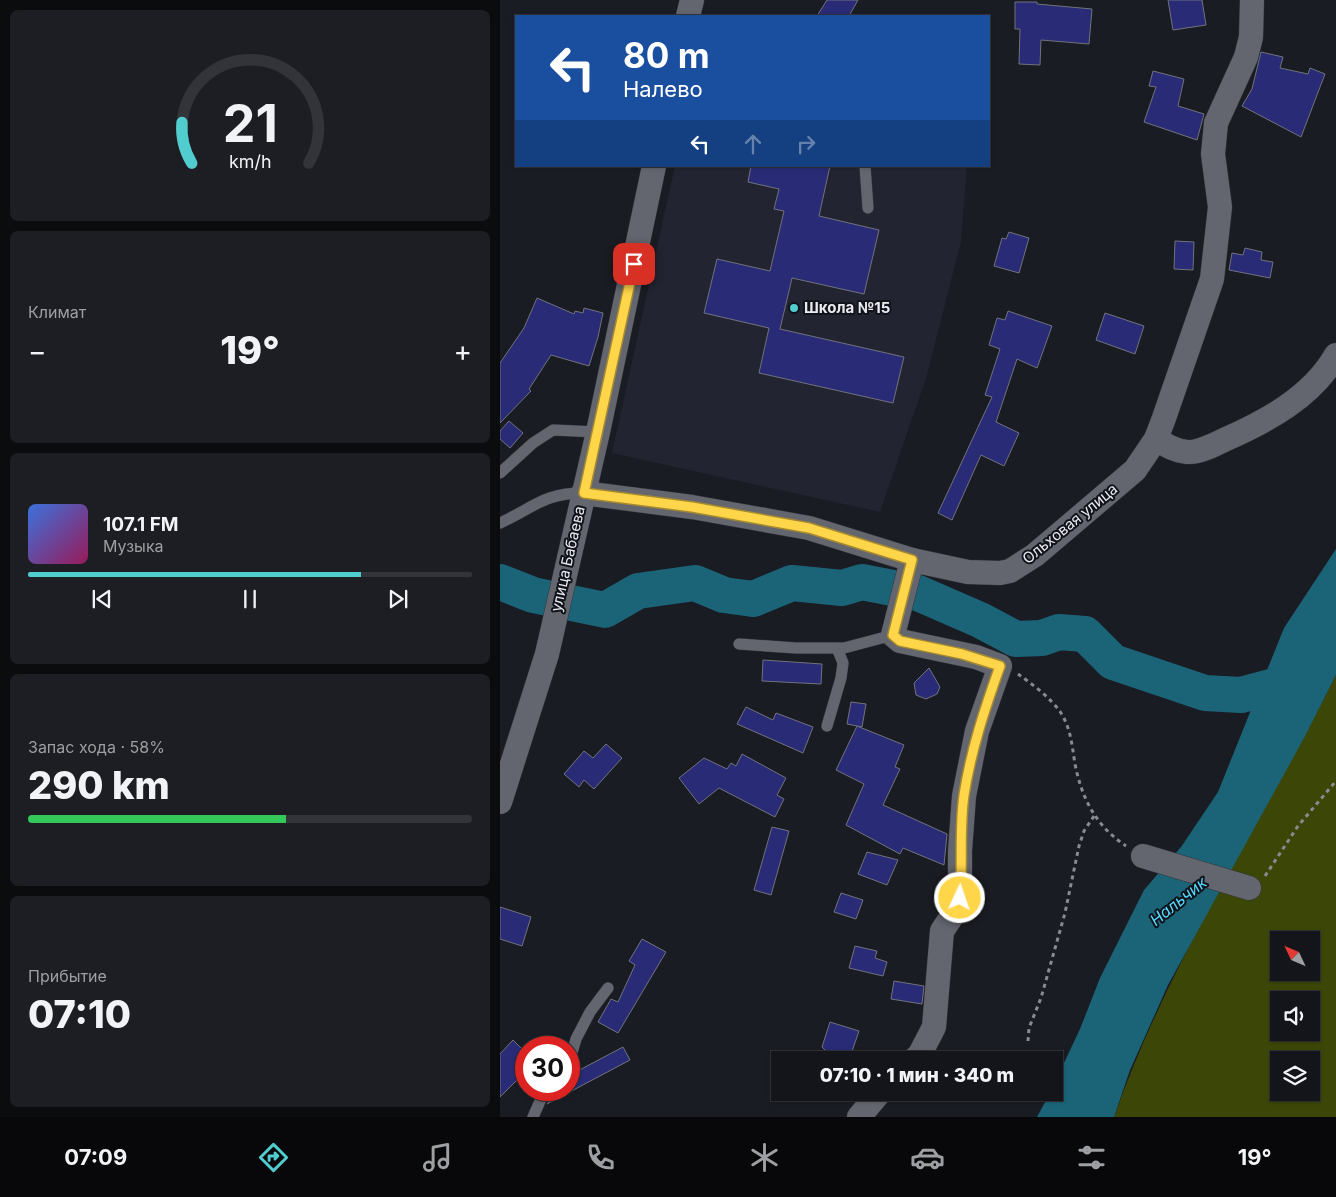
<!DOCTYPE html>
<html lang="ru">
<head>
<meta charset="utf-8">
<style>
  :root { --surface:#14151a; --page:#1d1e23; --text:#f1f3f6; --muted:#9d9fa2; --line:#333439; --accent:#52cdcf }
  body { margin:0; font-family:Inter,sans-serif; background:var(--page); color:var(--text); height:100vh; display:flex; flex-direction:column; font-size:19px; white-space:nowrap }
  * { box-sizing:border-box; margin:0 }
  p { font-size:16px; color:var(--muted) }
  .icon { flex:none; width:28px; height:28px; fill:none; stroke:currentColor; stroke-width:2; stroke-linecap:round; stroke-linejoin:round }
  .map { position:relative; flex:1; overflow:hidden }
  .drawer { display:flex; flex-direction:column; gap:10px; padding:10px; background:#0b0c0e; width:500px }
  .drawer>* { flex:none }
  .banner { position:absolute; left:15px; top:15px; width:475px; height:152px; border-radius:0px; box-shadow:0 1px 4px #0004,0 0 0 1px var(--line); background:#1a4fa0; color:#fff; overflow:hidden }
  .needle { width:32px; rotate:314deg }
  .fabs { position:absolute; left:770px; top:931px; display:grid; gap:10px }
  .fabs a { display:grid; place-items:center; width:50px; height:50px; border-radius:0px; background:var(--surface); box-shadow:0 1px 4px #0004,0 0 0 1px var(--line); font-size:25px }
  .speed { position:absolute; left:15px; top:1036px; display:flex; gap:10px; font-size:25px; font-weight:700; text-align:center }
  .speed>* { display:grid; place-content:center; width:65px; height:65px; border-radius:50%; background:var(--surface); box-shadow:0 1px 4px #0004,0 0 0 1px var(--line); line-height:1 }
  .speed .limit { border:8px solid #d22; background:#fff; color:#111 }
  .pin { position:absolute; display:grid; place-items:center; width:42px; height:42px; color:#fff; margin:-21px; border-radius:10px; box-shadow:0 2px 8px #0006 }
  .me { position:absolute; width:55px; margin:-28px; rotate:3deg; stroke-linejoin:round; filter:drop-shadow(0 0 4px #0008) }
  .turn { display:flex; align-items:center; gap:18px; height:105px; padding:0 25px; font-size:22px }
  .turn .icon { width:65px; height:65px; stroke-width:2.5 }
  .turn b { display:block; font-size:35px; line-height:42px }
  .lanes { display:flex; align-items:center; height:48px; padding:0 25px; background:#0003; justify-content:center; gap:25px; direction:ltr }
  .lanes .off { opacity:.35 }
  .big { font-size:38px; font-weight:800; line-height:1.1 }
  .drawer .card { flex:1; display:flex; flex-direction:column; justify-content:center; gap:8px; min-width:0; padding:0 18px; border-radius:8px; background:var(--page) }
  .drawer .dial { align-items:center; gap:0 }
  .dial svg { height:130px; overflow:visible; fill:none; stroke:var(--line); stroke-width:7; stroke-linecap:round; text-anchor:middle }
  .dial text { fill:var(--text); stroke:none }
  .song { display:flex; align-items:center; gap:15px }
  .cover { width:60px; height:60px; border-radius:8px; background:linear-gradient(135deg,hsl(220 70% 55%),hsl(330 70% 35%)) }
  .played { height:5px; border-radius:2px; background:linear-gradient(90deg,var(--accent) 75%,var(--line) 75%) }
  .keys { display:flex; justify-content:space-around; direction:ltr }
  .heat { display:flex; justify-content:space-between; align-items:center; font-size:28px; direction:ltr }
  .charge { height:8px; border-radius:4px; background:linear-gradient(90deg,#34c759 58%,var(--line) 0) }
  .trip { position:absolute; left:271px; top:1051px; width:292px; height:50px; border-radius:0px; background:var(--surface); box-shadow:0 1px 4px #0004,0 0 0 1px var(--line); font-weight:800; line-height:50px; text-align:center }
  .tabs { display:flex; height:80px; justify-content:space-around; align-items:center; background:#08080a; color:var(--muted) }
  .tabs .icon { width:35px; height:35px }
  .tabs .selected { color:var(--accent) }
  .tabs b { font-size:22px; color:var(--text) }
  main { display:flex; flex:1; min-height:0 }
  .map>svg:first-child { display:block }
</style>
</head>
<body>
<main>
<section class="drawer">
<div class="card dial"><svg viewBox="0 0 100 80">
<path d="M14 69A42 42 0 1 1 86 69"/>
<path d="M14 69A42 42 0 0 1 8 44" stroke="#52cdcf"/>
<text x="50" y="56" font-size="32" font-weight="700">21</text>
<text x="50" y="72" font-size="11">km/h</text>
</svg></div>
<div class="card"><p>Климат</p>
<div class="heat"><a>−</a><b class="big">19°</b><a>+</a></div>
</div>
<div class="card">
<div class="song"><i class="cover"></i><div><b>107.1 FM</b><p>Музыка</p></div></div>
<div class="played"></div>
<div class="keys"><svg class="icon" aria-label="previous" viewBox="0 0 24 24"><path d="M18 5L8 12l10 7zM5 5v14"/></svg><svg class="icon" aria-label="pause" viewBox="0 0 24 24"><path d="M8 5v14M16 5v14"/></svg><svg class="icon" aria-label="next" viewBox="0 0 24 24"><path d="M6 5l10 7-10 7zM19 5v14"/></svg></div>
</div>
<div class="card"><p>Запас хода · 58%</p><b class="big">290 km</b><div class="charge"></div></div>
<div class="card"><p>Прибытие</p><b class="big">07:10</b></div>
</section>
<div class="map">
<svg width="836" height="1117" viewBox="0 0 836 1117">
  <rect width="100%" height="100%" fill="#1a1c23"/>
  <polygon fill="#222531" points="175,166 467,166 461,241 427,375 380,512 112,453"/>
  <path fill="#3c4606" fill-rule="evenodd" d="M 836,675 L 836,1117 L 614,1117 C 669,961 761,822 836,675 ZM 779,940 L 811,940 L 811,972 L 779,972 ZM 779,1000 L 811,1000 L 811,1032 L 779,1032 ZM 779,1060 L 811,1060 L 811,1092 L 779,1092 Z"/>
  <polygon fill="#1b6478" points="836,549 836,675 804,738 668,985 630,1070 614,1117 537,1117 550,1093 555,1092 555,1082 580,1029 600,978 644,890 681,847 718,792 784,628"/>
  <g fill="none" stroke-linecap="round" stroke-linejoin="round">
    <polyline stroke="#1b6478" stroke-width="36" points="0,582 33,595 105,610 138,591 195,583 224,595 253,599 292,583 342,588 362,582 418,593 480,620 516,639 542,638 559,632 585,634 613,662 705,693 741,695 808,677"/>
  </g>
  <g fill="#292b76" stroke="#71737c">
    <polygon points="327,0 358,0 349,16 317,16"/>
    <polygon points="668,0 702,0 706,25 673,30"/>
    <polygon points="515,2 537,2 537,4 592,9 589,44 541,40 540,65 519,64 520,29 515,29"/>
    <polygon points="761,52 783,57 780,68 808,74 810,68 825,74 801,137 742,106 752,89"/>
    <polygon points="653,71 684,79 678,106 704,114 697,140 644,122 656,87 649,86"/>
    <polygon points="251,166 330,166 319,216 379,230 364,294 292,278 280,329 404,357 393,403 259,373 269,328 204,313 217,259 270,271 284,211 274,209 279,189 248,182"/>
    <polygon points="509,232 529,238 519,273 494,266 502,238 506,239"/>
    <polygon points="675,241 694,242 693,270 674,269"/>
    <polygon points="745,248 762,252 761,260 773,262 770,278 729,270 732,253 743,255"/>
    <polygon points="37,298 74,314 75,311 83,313 84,308 103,313 98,337 89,366 51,355 29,389 31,391 0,423 0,363 24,328"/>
    <polygon points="508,311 552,326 537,368 517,359 496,422 519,433 504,466 481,455 452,520 438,513 492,397 485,395 500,349 489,345 497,318 505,320"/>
    <polygon points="605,313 644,326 635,354 596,340"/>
    <polygon points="9,421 23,433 10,448 0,439 0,431"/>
    <polygon points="263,660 322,664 321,684 262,681"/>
    <polygon points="429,668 440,687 437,694 426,699 416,695 414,683"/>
    <polygon points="351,702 366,704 362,727 347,724"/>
    <polygon points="246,707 273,720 276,713 313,727 303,753 237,724"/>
    <polygon points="357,726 404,745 395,767 400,769 383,805 447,834 444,865 403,848 400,854 346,825 364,784 336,770"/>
    <polygon points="106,744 122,758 94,789 84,780 79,787 64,774 84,751 93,758"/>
    <polygon points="242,754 286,778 277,795 284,799 275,817 219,788 199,804 179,778 204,758 227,769 231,763 236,766"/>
    <polygon points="272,827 289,831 271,895 254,890"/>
    <polygon points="367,852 398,860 387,885 358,874"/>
    <polygon points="341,893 363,900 356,919 334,912"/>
    <polygon points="0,907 31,917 22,946 0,939"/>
    <polygon points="142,939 166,952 118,1033 98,1022 111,999 118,1002 135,965 129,961"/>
    <polygon points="355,946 377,951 375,958 387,962 383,976 349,968"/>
    <polygon points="394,981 424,986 422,1004 391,999"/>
    <polygon points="330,1022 359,1031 349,1060 335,1060 322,1047"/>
    <polygon points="13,1040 26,1053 26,1071 0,1097 0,1054"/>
    <polygon points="123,1047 130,1060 47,1104 58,1090 69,1090 69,1078 72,1074"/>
  </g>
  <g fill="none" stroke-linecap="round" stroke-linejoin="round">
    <defs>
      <g id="service">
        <polyline points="365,166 368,208"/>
        <polyline points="0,473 33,443 53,430 98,432"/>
        <path d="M 0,523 C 33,508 44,493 83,493"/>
        <polyline points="239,644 296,648 344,648 393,635"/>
        <polyline points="327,726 341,678 343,663 337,648"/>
        <polyline points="69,1063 76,1039 90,1012 108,988"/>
        <polyline points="33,1117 45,1090"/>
      </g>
      <g id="minor">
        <polyline points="188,16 192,0"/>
        <path d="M 656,439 C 666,445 675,451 687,452 C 698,453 714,445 724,440 C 767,421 812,397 836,355"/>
        <polyline points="83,493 192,507 309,528 412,560 468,572 500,573 510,571 535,555 635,470 656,439 664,418 712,279 720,207 713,154 716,123 746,57 751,37 752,0"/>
        <polyline points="412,560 393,635 400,641 476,657 500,666 477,731 464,796 460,851 460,899 456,910 442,931 434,1027 420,1054 414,1060"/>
        <polyline points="0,802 47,654 98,432 154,166"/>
        <polyline points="643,856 749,888"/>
        <polyline points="359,1117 380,1092"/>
      </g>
    </defs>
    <use href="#service" stroke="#34353a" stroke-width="12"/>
    <use href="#minor" stroke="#34353a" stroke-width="25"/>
    <g stroke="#8a8b92" stroke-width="3" stroke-dasharray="4 4" stroke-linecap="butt">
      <path d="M 518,674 C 532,684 551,698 561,713 C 571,729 572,746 575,764 C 582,799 596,826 626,846"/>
      <polyline points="765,876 798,826 836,781"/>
      <polyline points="528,1041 529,1028 541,998 565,913 579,846 584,831 594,816"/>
    </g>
    <use href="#service" stroke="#64666f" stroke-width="11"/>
    <use href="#minor" stroke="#64666f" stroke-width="24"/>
  </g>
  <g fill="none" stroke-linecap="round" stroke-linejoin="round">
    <defs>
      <path id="route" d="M 134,264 L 84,493 L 192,507 L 309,528 L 412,560 L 393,635 L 400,641 L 462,654 L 500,666 C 485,708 471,750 464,795 C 459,830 463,864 460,898"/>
    </defs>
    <use href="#route" stroke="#a68a30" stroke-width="12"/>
    <use href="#route" stroke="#ffd54a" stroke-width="9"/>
  </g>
  <circle fill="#52cdcf" stroke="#11131a" stroke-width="2" cx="294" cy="308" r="5"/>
  <g text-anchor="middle" stroke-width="4" stroke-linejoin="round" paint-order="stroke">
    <g font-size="15" font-weight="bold" fill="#eaebf1" stroke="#11131a" text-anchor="start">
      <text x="304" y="313">Школа №15</text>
    </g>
    <g font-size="15" fill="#eaebf1" stroke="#11131a">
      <text transform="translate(570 524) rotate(-39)" y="5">Ольховая улица</text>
      <text transform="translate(68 559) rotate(-77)" y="5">улица Бабаева</text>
    </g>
    <g font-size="16" font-style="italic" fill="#56daff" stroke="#11131a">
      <text transform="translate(678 901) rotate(-39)" y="6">Нальчик</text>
    </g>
  </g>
</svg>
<div class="fabs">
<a><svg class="needle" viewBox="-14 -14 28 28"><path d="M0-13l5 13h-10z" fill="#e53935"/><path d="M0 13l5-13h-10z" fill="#9d9fa2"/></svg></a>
<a><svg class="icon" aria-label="sound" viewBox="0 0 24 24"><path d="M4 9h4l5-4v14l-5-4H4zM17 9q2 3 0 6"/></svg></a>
<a><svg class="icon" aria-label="layers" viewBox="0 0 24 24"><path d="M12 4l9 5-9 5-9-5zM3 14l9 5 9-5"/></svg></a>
</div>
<div class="speed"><div class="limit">30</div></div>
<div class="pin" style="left:134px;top:264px;background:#d93025"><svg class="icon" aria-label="arrive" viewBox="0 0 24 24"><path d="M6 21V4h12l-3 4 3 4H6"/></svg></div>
<svg class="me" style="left:460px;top:898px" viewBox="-20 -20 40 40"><circle r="17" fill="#ffd54a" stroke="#fff" stroke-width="3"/><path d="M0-11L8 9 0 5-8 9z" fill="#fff"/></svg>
<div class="trip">07:10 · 1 мин · 340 m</div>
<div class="banner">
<div class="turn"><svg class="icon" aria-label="left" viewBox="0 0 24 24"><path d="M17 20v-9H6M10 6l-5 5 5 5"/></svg><div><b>80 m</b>Налево</div></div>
<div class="lanes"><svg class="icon" aria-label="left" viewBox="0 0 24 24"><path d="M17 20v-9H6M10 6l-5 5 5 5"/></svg><svg class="icon off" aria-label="ahead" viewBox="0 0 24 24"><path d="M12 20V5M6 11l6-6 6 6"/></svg><svg class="icon off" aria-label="right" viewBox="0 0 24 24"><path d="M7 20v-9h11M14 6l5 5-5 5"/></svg></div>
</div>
</div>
</main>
<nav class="tabs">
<b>07:09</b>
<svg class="icon selected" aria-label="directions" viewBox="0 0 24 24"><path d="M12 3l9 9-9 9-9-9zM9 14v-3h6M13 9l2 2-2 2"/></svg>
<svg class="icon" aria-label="music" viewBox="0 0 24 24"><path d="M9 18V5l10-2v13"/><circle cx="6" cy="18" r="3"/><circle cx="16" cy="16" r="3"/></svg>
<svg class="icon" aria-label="phone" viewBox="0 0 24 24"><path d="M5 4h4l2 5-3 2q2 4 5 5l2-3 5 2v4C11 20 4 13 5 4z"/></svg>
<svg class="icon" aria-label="climate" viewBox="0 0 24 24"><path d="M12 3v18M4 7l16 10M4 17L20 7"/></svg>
<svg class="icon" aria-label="car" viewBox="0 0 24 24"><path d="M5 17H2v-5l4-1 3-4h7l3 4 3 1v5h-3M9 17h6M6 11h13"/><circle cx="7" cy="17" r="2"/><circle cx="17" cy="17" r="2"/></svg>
<svg class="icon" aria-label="filters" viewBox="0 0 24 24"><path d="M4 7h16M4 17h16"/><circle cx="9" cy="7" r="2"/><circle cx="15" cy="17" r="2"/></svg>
<b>19°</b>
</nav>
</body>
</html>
